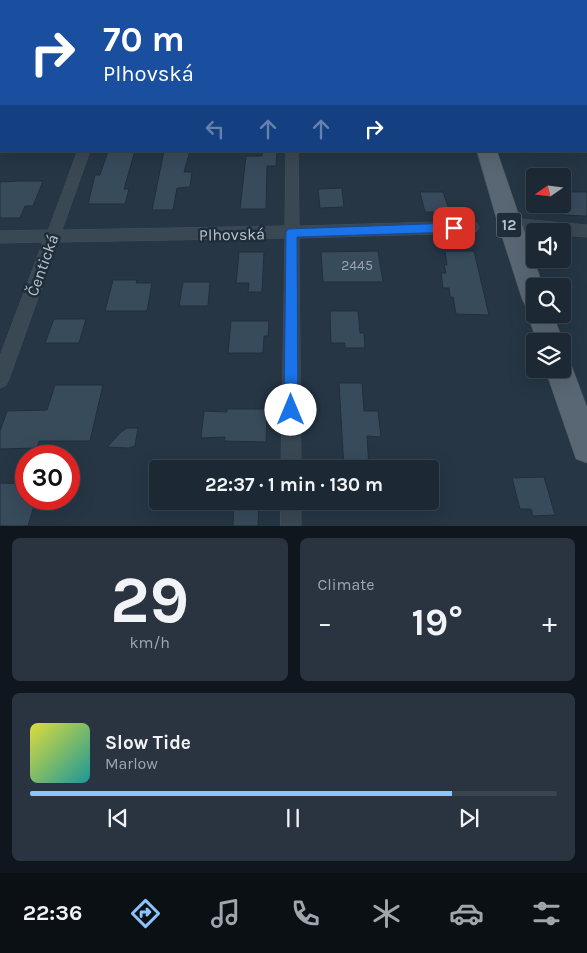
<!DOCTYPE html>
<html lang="en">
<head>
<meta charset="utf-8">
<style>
  :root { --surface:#1c2834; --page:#293440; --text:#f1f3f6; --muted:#a0a6ac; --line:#3a444f; --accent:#8dc4fd }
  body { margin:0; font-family:Karla,sans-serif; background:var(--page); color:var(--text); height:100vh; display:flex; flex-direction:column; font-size:19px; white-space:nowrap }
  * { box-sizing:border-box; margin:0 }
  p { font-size:16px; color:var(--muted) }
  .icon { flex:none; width:28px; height:28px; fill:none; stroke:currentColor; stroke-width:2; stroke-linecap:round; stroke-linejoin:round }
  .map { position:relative; height:526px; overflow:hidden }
  .panel { display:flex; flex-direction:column; gap:12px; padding:12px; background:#0f161d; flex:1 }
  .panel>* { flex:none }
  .guide { position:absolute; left:0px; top:0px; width:588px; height:152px; box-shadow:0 5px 20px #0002,0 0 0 1px var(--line); background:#1a4fa0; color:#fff; overflow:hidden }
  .needle { width:32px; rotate:256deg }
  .tools { position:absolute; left:526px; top:168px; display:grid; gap:10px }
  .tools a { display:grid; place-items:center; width:45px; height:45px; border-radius:5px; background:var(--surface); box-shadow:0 5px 20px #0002,0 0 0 1px var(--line); font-size:25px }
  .speed { position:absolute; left:15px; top:445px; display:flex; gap:10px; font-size:25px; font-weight:700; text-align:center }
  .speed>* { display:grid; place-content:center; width:65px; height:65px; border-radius:50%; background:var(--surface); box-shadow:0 5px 20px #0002,0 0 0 1px var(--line); line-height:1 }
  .speed .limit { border:8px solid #d22; background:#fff; color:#111 }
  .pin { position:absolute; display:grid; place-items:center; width:42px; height:42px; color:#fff; margin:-21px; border-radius:10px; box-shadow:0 2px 8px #0006 }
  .me { position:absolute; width:55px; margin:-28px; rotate:0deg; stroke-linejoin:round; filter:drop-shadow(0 0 4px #0008) }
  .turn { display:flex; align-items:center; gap:18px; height:105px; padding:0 20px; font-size:22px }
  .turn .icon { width:65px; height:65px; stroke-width:2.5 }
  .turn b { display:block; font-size:35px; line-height:42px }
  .lanes { display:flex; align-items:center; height:48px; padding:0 20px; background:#0003; justify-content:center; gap:25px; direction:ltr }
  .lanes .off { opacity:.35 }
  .big { font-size:38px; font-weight:700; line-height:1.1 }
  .panel .card { flex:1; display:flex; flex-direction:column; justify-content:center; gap:8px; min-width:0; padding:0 18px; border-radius:8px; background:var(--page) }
  .panel .dial { align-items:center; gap:0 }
  .dial b { font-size:65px; line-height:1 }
  .song { display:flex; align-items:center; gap:15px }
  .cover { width:60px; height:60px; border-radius:8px; background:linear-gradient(135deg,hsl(60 70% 55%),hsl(180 70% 35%)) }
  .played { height:5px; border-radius:2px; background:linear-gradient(90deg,var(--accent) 80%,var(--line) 80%) }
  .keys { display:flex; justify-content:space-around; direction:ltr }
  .heat { display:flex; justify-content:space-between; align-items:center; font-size:28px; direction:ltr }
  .panel .tiles { flex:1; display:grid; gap:12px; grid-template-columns:1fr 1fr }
  .card:last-child { grid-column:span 2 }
  .trip { position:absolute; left:149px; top:460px; width:290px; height:50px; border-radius:5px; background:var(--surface); box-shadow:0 5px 20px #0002,0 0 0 1px var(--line); font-weight:700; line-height:50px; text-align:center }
  .tab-bar { display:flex; height:80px; justify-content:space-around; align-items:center; background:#0b1015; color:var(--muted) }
  .tab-bar .icon { width:35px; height:35px }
  .tab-bar .on { color:var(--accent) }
  .tab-bar b { font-size:22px; color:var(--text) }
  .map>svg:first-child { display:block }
</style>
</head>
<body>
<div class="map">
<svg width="587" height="526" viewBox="0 0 587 526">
  <rect width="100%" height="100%" fill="#263645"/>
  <g fill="#384b5b" stroke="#212f3b">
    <polygon points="108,151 135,151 124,189 129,189 125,204 88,204 95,175 100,175"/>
    <polygon points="164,151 190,151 184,172 192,172 190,187 177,188 173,210 152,210"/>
    <polygon points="263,151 277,151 276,166 267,166 266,209 240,209 246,156 262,156"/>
    <polygon points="19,181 43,181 33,206 25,206 20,218 0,218 0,182"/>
    <polygon points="342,188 344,207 320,208 318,189"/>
    <polygon points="420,192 443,192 452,218 435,219 433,212 425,212"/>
    <polygon points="562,192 587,192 587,216 562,215"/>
    <polygon points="378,251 383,282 323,282 321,252"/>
    <polygon points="445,251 474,251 489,315 456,314 453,297 450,297 449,288 443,288 441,273 446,273 444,265 447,265"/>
    <polygon points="239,252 264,252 262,292 248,292 249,283 236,283"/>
    <polygon points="113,280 137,280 136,283 152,283 147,311 105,311"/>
    <polygon points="183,282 210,282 208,306 179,306"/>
    <polygon points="330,311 358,311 360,333 364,333 365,348 345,348 345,343 331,343"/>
    <polygon points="54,319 86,319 79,343 45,343"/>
    <polygon points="231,321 269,321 268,336 264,336 263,353 228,353"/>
    <polygon points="339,383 362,383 364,411 378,411 381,437 367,436 369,469 344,469"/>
    <polygon points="55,385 103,385 90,441 39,441 37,448 0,449 0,431 7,411 47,410"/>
    <polygon points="227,409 267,409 266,442 224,441 225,437 201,438 204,411 227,412"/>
    <polygon points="127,428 138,428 135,446 129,448 107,447 121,432"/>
    <polygon points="544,477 555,515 533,516 531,509 520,509 512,478"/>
    <polygon points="0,483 26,484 26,499 36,499 28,526 0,526"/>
    <polygon points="234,501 259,501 258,526 233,526"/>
  </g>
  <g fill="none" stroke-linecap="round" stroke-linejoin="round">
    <defs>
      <rect id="service" x="174" y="0" width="4" height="1"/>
      <g id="minor">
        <rect x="0" y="20" width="1" height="6"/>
        <rect x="586" y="23" width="1" height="7"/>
        <rect x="586" y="103" width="1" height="8"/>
        <rect x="0" y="105" width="1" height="8"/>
        <polygon points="78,151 90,151 62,230 285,226 286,151 298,151 299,226 472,221 477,223 479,227 477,231 472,233 299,238 301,469 281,469 285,238 58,242 9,379 6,385 0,388 0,356 43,242 0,243 0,231 48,230"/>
        <path d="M 509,218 L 587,225 L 587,237 L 562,235 L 562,231 C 543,231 523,234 504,228 L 502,224 L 504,220 Z"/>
        <rect x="281" y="501" width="20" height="25"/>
      </g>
      <g id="primary">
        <polygon points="434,0 449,0 449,1 435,1"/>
        <polygon points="477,151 497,151 543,286 535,286 535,314 553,314 563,341 562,343 537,341 527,314 530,308 526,307 522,299 498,224"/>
        <polygon points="562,357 569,359 587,407 587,463 576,459 545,369 562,369"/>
      </g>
    </defs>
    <use href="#service" stroke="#44515d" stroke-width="1"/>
    <use href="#minor" stroke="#44515d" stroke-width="1"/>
    <use href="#primary" stroke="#44515d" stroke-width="1"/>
    <use href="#service" fill="#3a4854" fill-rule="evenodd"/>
    <use href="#minor" fill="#3a4854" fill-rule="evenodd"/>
    <use href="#primary" fill="#596774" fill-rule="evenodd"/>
  </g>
  <polygon fill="#1a73e8" stroke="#114b97" points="454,223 459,228 454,232 297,237 298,410 296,415 291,417 286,415 284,410 286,232 288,229"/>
  <g text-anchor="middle" stroke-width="5" stroke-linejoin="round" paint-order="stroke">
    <g font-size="14" fill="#96a2af">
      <text x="357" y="270">2445</text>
    </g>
    <rect fill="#1f2d39" stroke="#8a95a1" stroke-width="1" x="496.5" y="212.5" width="25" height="25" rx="4"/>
    <g font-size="15" font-weight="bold" fill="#b8c2cd">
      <text x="509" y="230">12</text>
    </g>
    <g font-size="16" fill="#b8c2cd" stroke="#1f2d39">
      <text transform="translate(232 234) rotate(-1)" y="6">Plhovská</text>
      <text transform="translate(42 265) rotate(-70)" y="6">Čentická</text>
    </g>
  </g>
</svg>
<div class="tools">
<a><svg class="needle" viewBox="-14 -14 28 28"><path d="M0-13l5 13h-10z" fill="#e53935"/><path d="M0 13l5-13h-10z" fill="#a0a6ac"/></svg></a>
<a><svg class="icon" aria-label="sound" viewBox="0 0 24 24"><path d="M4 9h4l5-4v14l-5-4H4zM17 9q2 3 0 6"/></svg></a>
<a><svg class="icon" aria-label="search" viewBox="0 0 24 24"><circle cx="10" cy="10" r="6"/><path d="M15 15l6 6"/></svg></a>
<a><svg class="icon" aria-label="layers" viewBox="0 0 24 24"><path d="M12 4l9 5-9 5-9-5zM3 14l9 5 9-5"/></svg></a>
</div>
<div class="speed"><div class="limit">30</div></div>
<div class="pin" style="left:454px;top:228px;background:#d93025"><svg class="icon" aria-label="arrive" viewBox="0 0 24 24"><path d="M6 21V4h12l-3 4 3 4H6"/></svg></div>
<svg class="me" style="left:291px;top:410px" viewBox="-20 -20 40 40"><circle r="19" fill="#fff"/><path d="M0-13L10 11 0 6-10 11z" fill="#1a73e8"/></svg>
<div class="trip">22:37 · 1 min · 130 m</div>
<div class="guide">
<div class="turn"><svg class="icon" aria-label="right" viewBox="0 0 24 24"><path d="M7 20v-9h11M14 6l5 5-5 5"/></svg><div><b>70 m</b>Plhovská</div></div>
<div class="lanes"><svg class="icon off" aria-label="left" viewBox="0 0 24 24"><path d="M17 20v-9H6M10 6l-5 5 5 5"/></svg><svg class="icon off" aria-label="ahead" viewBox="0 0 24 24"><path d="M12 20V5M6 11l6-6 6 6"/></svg><svg class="icon off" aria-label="ahead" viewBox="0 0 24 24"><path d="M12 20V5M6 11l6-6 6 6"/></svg><svg class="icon" aria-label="right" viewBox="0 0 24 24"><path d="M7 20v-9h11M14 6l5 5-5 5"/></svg></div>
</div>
</div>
<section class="panel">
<div class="tiles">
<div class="card dial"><b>29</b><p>km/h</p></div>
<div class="card"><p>Climate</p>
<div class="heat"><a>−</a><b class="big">19°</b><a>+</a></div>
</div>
<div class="card">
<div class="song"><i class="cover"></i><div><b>Slow Tide</b><p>Marlow</p></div></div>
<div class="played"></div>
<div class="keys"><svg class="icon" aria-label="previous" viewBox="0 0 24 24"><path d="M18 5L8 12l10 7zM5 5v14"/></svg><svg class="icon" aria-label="pause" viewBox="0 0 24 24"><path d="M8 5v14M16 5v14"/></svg><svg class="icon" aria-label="next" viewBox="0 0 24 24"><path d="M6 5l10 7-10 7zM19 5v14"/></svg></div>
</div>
</div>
</section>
<nav class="tab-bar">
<b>22:36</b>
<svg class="icon on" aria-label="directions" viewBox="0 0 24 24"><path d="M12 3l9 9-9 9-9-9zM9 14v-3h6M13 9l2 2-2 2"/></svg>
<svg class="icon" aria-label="music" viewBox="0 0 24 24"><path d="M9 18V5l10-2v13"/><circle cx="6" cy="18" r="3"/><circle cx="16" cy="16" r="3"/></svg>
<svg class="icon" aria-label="phone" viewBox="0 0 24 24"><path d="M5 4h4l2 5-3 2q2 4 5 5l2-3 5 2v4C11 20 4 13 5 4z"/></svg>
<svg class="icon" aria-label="climate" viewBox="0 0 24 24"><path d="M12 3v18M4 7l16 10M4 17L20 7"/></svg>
<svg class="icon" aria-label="car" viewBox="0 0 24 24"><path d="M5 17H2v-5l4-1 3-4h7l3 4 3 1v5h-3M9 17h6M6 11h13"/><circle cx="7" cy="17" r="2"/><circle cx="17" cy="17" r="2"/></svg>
<svg class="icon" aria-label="filters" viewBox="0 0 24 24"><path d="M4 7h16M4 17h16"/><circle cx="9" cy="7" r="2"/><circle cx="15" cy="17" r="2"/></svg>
</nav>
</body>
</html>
